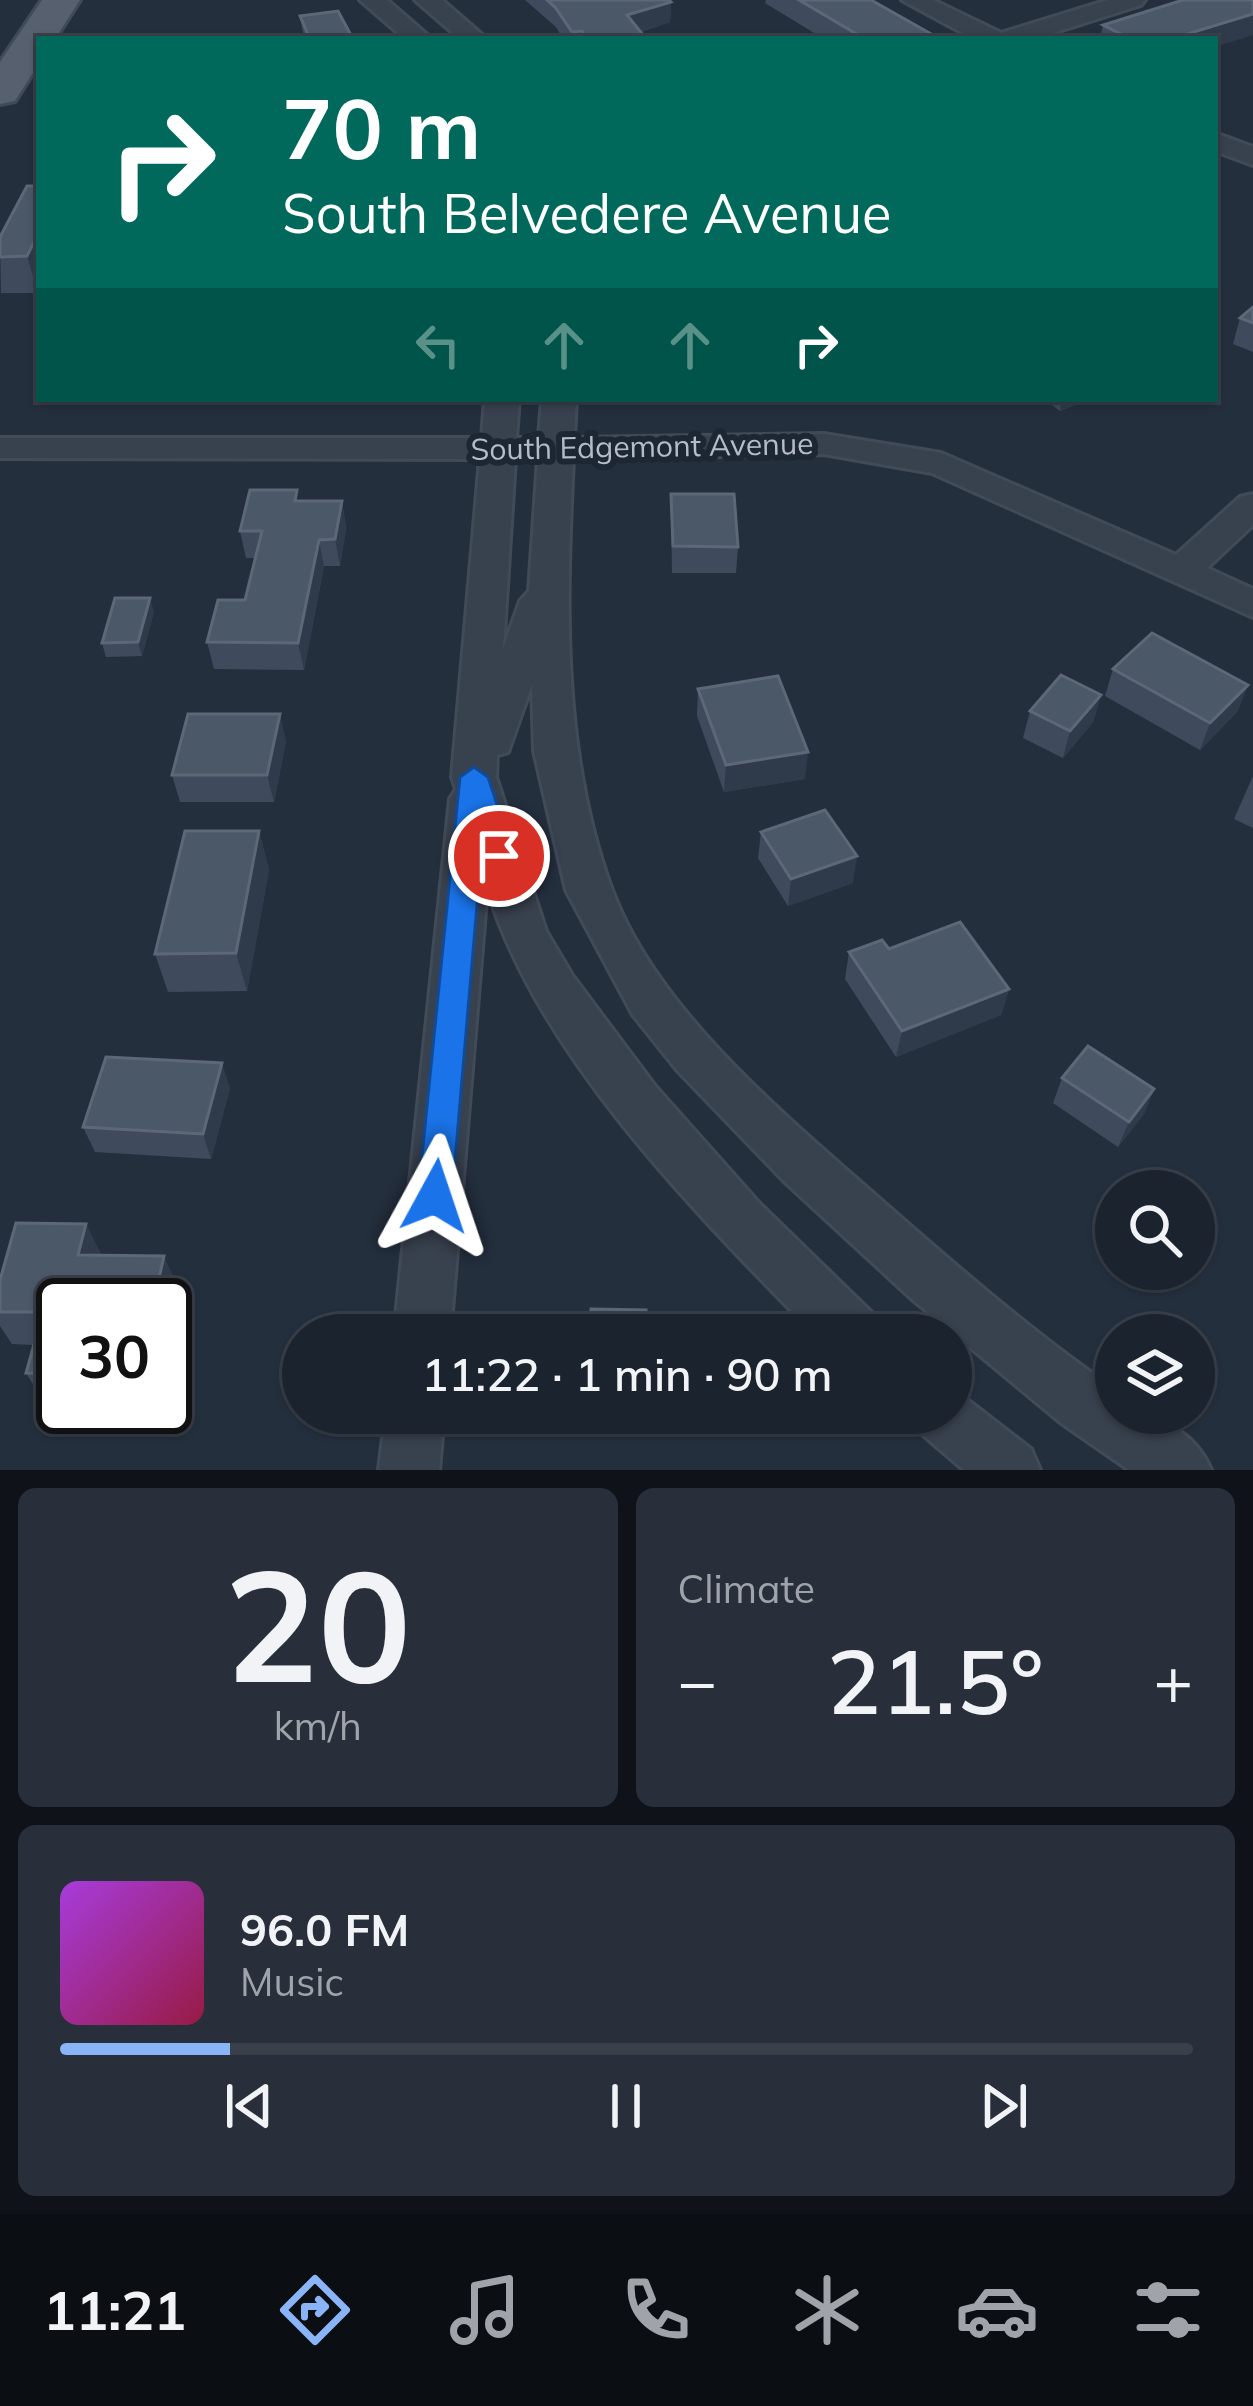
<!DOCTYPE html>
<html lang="en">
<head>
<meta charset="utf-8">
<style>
  :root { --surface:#1b232e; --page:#282f3a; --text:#f1f3f6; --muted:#a0a4aa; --line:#39404a; --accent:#8ab4f8 }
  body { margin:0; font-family:Mulish,sans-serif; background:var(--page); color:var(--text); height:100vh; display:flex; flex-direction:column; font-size:45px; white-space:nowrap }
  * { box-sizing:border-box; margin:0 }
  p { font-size:39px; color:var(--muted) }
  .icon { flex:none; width:66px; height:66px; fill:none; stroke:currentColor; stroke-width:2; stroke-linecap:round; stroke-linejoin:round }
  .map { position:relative; height:1470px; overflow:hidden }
  .panel { display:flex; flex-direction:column; gap:18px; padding:18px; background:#0f1319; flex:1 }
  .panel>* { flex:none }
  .guide { position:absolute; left:36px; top:36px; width:1182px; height:366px; border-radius:0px; box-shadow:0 3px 9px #0004,0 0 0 3px var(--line); background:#00695c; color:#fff; overflow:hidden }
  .fabs { position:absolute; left:1095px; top:1170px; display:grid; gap:24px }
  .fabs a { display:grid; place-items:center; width:120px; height:120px; border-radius:50%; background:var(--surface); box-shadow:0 3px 9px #0004,0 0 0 3px var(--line); font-size:60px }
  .speed { position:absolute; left:36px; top:1278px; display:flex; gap:24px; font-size:60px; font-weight:700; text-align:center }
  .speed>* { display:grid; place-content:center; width:156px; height:156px; border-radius:50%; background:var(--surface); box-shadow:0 3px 9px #0004,0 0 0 3px var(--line); line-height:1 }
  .speed .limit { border:6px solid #111; border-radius:18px; background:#fff; color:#111 }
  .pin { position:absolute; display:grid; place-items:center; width:102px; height:102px; color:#fff; margin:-51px; border:6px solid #fff; border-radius:50%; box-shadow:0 3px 12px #0007 }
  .me { position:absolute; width:132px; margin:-66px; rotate:5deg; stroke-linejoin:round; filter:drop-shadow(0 0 9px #0008) }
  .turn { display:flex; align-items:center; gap:42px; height:252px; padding:0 48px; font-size:54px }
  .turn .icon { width:156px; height:156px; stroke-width:2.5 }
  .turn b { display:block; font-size:84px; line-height:102px }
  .lanes { display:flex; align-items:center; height:114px; padding:0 48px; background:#0003; justify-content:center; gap:60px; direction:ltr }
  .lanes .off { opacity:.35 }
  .big { font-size:90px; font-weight:600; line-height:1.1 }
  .panel .tile { flex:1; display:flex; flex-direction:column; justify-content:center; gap:18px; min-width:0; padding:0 42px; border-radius:18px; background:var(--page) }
  .panel .dial { align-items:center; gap:0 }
  .dial b { font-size:156px; line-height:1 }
  .song { display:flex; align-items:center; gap:36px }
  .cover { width:144px; height:144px; border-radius:18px; background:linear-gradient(135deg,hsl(280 70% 55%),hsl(340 70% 35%)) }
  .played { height:12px; border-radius:6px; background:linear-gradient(90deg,var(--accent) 15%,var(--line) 15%) }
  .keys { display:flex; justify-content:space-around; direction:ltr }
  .heat { display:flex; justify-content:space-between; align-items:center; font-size:66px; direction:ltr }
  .panel .tiles { flex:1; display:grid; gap:18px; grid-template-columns:1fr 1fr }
  .tile:last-child { grid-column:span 2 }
  .trip { position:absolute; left:282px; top:1314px; width:690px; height:120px; border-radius:60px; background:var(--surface); box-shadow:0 3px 9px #0004,0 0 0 3px var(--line); font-weight:600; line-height:120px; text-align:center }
  .tabs { display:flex; height:192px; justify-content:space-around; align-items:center; background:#0b0e12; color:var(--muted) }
  .tabs .icon { width:84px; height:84px }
  .tabs .current { color:var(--accent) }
  .tabs b { font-size:54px; color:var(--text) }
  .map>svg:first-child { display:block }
</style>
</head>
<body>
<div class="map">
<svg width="1253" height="1470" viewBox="0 0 1253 1470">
  <rect width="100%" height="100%" fill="#242f3e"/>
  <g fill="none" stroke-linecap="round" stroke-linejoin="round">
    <defs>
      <g id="street">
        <polygon points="360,0 387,0 432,39 405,39"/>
        <polygon points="415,0 442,0 487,39 460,39"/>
        <polygon points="902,0 933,0 1001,33 1108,0 1145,0 1141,5 1034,39 974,39"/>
        <polygon points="1215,133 1253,147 1253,165 1215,151"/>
        <path d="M 485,399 L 519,399 L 516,438 L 539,438 L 542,399 L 576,399 L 574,438 L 824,434 L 941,453 L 1176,555 L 1240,497 L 1253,494 L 1253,525 L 1207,568 L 1253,589 L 1253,617 L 932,473 L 824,454 L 573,459 C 566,602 561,753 612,890 C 658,1014 793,1122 890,1208 C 962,1271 1037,1336 1116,1390 L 1116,1413 C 1156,1413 1195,1431 1211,1470 L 1129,1470 L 1060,1422 L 912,1299 L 784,1181 L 677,1070 L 633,1015 L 566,890 L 534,751 L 532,684 L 508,752 L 497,755 L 496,777 L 546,931 L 572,975 L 655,1086 L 759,1203 L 874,1315 L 882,1335 L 815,1335 C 696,1213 537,1054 487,888 L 450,1335 L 394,1335 L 450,799 L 456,789 L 452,777 L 480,459 L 0,458 L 0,438 L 482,438 ZM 515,459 L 538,459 L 529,591 L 520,601 L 503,649 Z"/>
        <polygon points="951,1387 1031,1449 1040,1470 964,1470 922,1434 914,1413 951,1413"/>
        <polygon points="386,1413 444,1413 439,1470 379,1470"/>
      </g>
      <polygon id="primary" points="42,0 80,0 55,39 39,39 39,63 15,101 0,104 0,62"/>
    </defs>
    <use href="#street" stroke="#414a57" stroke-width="6"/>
    <use href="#primary" stroke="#414a57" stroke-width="6"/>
    <use href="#street" fill="#38414e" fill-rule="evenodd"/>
    <use href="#primary" fill="#56606e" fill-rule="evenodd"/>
  </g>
  <g fill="#3f4b5c">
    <polygon points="525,0 669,0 671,2 670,22 641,32 644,39 563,39 556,27"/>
    <polygon points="766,0 871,0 940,39 824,39 765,3"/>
    <polygon points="300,16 353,39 304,39"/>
    <polygon points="1103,25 1215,39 1100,39"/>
    <polygon points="27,186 38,293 1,293 0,237"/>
    <polygon points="1253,307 1253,352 1233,344 1240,318"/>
    <polygon points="1044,399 1091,399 1060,411"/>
    <polygon points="671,494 738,547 736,573 672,573"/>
    <polygon points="300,501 342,501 346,528 340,566 324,566 304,670 214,669 207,642 245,600 255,558 246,558 240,531"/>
    <polygon points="154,612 142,656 106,657 102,643"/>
    <polygon points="1113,669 1248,685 1237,712 1200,750 1105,696"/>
    <polygon points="698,689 805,779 724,792 697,716"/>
    <polygon points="1101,695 1093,722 1063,758 1023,738 1030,711"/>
    <polygon points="286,741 274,802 180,802 172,775"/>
    <polygon points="1253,776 1253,828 1234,819"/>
    <polygon points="259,831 269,870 247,991 168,992 155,954"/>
    <polygon points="761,832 853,883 788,906 758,858"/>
    <polygon points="849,952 1009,989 1001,1015 896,1057 845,979"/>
    <polygon points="1062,1078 1154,1089 1144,1114 1118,1147 1053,1103"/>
    <polygon points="230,1088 211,1159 95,1152 83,1127"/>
    <polygon points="86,1224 101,1255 179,1290 165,1354 165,1305 63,1305 63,1406 46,1405 26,1373 34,1345 12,1344 0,1326 0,1280"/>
    <polygon points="70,1407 147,1407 142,1433 85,1432"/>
    <polygon points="588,1413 681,1413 680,1427 589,1426"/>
  </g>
  <g fill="#2f3b4b">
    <polygon points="671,2 670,22 627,36 627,15"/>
    <polygon points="1253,14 1253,35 1215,47 1215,39 1171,39"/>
    <polygon points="582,31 582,39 572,39 572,32"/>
    <polygon points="39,232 39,291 38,293 27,256"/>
    <polygon points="1062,399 1091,399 1060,411"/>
    <polygon points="342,501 346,528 340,566 335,539"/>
    <polygon points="319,540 324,566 304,670 298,643"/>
    <polygon points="150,598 154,612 142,656 138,642"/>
    <polygon points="1248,685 1237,712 1200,750 1210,723"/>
    <polygon points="1101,695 1093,722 1063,758 1070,731"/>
    <polygon points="280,714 286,741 274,802 267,775"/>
    <polygon points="808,752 805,779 724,792 726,765"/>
    <polygon points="259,831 269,870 247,991 236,953"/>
    <polygon points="857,856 853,883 788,906 791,879"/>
    <polygon points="1009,989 1001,1015 896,1057 902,1031"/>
    <polygon points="222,1063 230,1088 211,1159 203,1134"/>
    <polygon points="1154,1089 1144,1114 1118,1147 1129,1122"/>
    <polygon points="86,1224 103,1258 78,1255"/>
    <polygon points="164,1256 179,1290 165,1354 165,1305 153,1305"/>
    <polygon points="128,1407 147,1407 142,1433"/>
  </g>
  <g fill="#4b5868" stroke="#5c6777" stroke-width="3">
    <polygon points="547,0 669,0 671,2 627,15 644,36 619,39 587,39 582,31 572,32 555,7"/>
    <polygon points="799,0 871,0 940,39 865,39"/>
    <polygon points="1183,0 1253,0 1253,14 1171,39 1131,39 1103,25"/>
    <polygon points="338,11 353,39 310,39 300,16"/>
    <polygon points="27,186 39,186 39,232 27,256 0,257 0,237"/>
    <polygon points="1253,307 1253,323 1240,318"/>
    <polygon points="250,490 297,490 295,501 342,501 335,539 319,540 298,643 207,642 218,600 245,600 262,531 240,531"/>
    <polygon points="671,494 734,494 738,547 673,546"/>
    <polygon points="115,598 150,598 138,642 102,643"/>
    <polygon points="1152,633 1248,685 1210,723 1113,669"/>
    <polygon points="1061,675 1101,695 1070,731 1030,711"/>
    <polygon points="778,676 808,752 726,765 698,689"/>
    <polygon points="188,714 280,714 267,775 172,775"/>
    <polygon points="825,810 857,856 791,879 761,832"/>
    <polygon points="185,831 259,831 236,953 155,954"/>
    <polygon points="960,922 1009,989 902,1031 849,952 882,940 889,949"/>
    <polygon points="1088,1046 1154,1089 1129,1122 1062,1078"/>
    <polygon points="106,1057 222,1063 203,1134 83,1127"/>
    <polygon points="16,1223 86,1224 78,1255 164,1256 153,1305 63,1305 63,1374 26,1373 43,1312 0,1312 0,1280"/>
    <polygon points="591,1309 646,1310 646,1335 590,1335"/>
  </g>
  <polygon fill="#1a73e8" stroke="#114b97" stroke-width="3" points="474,767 488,777 514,856 510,864 489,864 482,847 452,1196 447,1207 435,1211 423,1207 418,1196 460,777"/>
  <g text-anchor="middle" stroke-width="12" stroke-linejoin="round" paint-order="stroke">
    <g font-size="30" fill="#b4bcc9" stroke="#1d2633">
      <text transform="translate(642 447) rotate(-1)" y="10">South Edgemont Avenue</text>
    </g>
  </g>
</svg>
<div class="fabs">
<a><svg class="icon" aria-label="search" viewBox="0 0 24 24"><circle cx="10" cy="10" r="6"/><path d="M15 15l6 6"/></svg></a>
<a><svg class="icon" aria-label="layers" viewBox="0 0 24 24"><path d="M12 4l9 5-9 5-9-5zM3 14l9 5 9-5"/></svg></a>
</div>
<div class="speed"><div class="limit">30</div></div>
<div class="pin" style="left:499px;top:856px;background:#d93025"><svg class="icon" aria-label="arrive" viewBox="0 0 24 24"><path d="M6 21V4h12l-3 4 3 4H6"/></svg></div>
<svg class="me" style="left:435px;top:1196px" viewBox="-20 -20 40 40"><path d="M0-17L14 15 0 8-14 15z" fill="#1a73e8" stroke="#fff" stroke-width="4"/></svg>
<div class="trip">11:22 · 1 min · 90 m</div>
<div class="guide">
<div class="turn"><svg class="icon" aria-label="right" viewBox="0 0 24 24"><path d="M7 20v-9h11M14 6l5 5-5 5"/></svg><div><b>70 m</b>South Belvedere Avenue</div></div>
<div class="lanes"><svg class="icon off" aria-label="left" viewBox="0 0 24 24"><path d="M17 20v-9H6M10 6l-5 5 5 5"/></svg><svg class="icon off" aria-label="ahead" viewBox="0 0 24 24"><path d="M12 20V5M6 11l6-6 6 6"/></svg><svg class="icon off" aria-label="ahead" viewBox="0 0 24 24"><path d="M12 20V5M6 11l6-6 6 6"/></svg><svg class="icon" aria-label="right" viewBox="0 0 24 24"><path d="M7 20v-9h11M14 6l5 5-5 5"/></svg></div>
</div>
</div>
<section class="panel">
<div class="tiles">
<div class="tile dial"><b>20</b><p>km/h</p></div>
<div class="tile"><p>Climate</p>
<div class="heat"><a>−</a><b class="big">21.5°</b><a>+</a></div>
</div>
<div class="tile">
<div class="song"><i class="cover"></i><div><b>96.0 FM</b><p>Music</p></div></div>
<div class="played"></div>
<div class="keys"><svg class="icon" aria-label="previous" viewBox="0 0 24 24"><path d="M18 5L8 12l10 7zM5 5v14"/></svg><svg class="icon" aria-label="pause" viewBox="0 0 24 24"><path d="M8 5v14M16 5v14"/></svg><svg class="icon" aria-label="next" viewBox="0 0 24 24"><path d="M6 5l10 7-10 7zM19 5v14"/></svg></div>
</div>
</div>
</section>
<nav class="tabs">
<b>11:21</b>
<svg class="icon current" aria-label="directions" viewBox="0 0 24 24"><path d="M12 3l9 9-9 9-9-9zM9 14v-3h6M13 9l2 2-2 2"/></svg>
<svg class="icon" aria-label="music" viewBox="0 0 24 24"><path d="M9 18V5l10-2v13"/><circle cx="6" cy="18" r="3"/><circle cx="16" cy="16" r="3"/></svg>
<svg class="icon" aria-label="phone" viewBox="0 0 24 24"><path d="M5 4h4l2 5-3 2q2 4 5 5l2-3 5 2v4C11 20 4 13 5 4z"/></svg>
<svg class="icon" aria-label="climate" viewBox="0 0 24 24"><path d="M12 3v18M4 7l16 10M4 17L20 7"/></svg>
<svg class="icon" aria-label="car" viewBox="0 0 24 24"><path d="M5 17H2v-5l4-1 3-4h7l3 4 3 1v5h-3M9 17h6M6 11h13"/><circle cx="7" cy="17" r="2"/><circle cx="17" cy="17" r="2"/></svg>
<svg class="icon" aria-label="filters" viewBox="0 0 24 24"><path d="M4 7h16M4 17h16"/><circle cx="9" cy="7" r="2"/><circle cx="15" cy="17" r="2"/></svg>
</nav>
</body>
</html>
